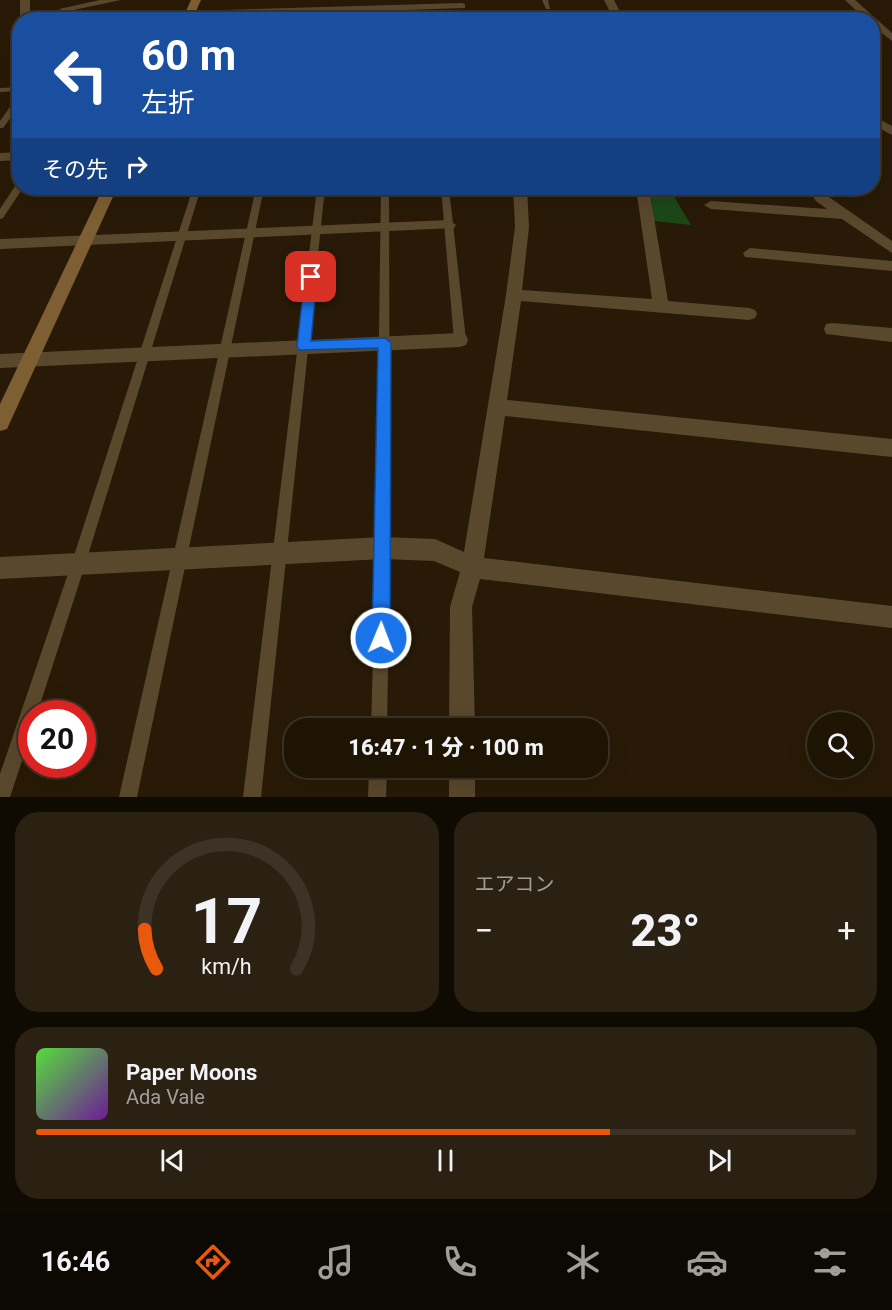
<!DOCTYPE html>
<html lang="ja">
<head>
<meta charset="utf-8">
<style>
  :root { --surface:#1e1404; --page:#2b2113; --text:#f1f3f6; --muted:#a19e9a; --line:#3c3326; --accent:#ea580c }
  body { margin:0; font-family:Roboto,"Noto Sans JP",sans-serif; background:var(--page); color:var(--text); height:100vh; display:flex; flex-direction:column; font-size:22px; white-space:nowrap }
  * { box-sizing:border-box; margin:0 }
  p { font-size:20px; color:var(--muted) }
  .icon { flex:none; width:33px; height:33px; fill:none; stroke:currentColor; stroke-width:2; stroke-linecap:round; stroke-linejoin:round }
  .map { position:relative; height:797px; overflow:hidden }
  .side { display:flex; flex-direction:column; gap:15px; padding:15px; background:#100b02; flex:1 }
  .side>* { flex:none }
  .hud { position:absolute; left:12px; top:12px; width:868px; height:183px; border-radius:24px; box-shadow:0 6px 24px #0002,0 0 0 2px var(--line); background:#1a4fa0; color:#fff; overflow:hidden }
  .controls { position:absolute; left:807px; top:712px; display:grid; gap:12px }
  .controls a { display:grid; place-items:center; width:66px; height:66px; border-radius:50%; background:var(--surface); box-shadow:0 6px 24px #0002,0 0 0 2px var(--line); font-size:30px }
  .speed { position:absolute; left:18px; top:700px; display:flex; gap:12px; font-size:30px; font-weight:700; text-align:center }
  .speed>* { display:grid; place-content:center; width:78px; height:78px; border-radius:50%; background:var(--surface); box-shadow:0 6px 24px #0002,0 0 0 2px var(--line); line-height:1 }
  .speed .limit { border:9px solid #d22; background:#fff; color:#111 }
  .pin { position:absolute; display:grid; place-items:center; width:51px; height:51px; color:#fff; margin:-26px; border-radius:12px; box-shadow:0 3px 9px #0006 }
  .me { position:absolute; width:66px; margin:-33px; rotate:1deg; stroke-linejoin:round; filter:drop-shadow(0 0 4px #0008) }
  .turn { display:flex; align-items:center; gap:21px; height:126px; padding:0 30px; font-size:27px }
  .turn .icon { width:78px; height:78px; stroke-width:2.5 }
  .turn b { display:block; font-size:42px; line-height:51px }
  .then { display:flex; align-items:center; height:57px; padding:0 30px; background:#0003; gap:12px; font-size:22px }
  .big { font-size:45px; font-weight:800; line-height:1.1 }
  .side .widget { flex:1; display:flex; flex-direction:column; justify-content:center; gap:9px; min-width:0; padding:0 21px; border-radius:24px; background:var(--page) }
  .side .dial { align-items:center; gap:0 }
  .dial svg { height:156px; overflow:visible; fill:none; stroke:var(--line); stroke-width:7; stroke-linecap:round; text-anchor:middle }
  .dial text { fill:var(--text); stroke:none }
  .song { display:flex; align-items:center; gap:18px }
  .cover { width:72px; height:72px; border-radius:9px; background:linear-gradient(135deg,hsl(110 70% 55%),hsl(280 70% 35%)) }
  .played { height:6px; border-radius:3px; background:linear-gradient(90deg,var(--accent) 70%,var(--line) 70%) }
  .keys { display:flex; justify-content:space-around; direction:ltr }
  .heat { display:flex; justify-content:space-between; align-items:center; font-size:33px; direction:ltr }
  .side .tiles { flex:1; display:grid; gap:15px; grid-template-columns:1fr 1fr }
  .widget:last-child { grid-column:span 2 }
  .trip { position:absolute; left:284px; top:718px; width:324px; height:60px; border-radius:24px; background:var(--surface); box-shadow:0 6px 24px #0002,0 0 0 2px var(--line); font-weight:800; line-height:60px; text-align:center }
  .tabs { display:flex; height:96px; justify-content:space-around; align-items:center; background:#0c0802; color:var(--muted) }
  .tabs .icon { width:42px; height:42px }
  .tabs .current { color:var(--accent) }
  .tabs b { font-size:27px; color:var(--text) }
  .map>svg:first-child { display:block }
</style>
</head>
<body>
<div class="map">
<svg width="892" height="797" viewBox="0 0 892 797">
  <rect width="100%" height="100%" fill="#281a06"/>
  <polygon fill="#1c4817" points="650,188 669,188 691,225 654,221"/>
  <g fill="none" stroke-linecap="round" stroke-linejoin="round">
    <g fill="#5a482d" fill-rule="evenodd">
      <polygon points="542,0 548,0 550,9 546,9"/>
      <polygon points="20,87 20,91 0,92 0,88"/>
      <polygon points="17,97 20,97 20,105 3,128 0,128 0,121"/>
      <polygon points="20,182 20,188 23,188 3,218 0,219 0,209 17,183"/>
      <polygon points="193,188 201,188 85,565 37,714 32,714 32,731 10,797 0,797 0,774 71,565"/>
      <polygon points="256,188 264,188 137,797 119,797"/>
      <polygon points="317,188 325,188 261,797 243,797"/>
      <polygon points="381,188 389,188 390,548 387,729 371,729 376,548"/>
      <polygon points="441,188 449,188 466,340 460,344 454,340"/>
      <polygon points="369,768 387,768 386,797 368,797"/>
    </g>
    <g fill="#5a482d" fill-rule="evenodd">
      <rect x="20" y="0" width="10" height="20"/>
      <polygon points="100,0 121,0 64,12 59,9"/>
      <polygon points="604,0 614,0 624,20 614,20"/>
      <polygon points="845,0 855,0 892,33 892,41 873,26 873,20 866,20"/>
      <polygon points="462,3 465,4 465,8 190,17 185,14 190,11"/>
      <polygon points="20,32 20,40 15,37"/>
      <polygon points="873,116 892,126 892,135 873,125"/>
      <polygon points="20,152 20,160 0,161 0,153"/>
      <polygon points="513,188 527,188 529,227 522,290 652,299 636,188 649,188 668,301 749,308 755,310 757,314 755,318 749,320 521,301 507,400 892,439 892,457 505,416 484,558 892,606 892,628 480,579 472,607 475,729 449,729 450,607 460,572 434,561 383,559 0,579 0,557 383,537 435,539 464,552 506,295 515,227"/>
      <polygon points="807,188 821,188 826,195 892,241 892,253 842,219 711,209 704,205 711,201 827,209 816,201"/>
      <polygon points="449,220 456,225 454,228 0,249 0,239"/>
      <polygon points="750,248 892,261 892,271 745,257 743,253"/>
      <polygon points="832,323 892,328 892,342 826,334 824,329 826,324"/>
      <polygon points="460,333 466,335 468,340 466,345 460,347 0,368 0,354"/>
      <rect x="449" y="768" width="26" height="29"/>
    </g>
    <g fill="#7d5f33" fill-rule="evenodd">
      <polygon points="191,0 201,0 192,20 182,20"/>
      <polygon points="103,188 117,188 7,429 0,431 0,404"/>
    </g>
  </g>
  <polygon fill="#1a73e8" stroke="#114b97" stroke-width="1.5" points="311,273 317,277 311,341 385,338 391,343 390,638 387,645 381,647 375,645 372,638 378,348 299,350 297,346 305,277"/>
</svg>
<div class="controls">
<a><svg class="icon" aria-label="search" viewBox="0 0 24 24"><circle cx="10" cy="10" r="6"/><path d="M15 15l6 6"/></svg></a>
</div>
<div class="speed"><div class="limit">20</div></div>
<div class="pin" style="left:311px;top:277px;background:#d93025"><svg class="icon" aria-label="arrive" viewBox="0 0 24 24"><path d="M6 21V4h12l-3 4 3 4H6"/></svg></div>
<svg class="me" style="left:381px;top:638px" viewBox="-20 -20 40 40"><circle r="17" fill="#1a73e8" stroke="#fff" stroke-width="3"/><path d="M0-11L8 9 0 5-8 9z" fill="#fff"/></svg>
<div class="trip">16:47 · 1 分 · 100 m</div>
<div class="hud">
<div class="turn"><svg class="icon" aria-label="left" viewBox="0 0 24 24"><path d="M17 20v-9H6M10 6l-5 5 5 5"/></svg><div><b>60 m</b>左折</div></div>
<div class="then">その先<svg class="icon" aria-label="right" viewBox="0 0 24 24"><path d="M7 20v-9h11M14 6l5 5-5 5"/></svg></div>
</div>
</div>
<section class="side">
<div class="tiles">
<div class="widget dial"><svg viewBox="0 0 100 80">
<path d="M14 69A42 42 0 1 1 86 69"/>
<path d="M14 69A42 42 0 0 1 8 49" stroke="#ea580c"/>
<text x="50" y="56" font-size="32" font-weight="700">17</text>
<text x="50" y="72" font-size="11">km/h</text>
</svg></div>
<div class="widget"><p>エアコン</p>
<div class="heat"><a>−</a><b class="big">23°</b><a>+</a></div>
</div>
<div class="widget">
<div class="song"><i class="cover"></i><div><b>Paper Moons</b><p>Ada Vale</p></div></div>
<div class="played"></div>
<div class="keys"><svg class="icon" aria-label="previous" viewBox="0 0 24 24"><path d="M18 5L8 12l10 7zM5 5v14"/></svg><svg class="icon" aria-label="pause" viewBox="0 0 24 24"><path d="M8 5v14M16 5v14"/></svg><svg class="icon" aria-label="next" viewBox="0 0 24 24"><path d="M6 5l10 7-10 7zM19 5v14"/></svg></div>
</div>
</div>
</section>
<nav class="tabs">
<b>16:46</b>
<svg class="icon current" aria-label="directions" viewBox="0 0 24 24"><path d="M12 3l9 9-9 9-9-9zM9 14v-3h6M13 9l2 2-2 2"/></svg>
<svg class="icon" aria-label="music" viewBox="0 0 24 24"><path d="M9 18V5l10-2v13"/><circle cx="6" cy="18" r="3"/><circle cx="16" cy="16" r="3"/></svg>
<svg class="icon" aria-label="phone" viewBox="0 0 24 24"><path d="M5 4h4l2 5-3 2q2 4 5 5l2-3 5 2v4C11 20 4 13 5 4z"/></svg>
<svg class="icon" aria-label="climate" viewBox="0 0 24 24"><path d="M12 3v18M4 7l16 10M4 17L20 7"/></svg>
<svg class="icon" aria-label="car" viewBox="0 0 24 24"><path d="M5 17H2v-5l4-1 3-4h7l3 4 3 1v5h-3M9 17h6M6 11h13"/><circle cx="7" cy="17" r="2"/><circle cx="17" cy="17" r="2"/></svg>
<svg class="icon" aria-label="filters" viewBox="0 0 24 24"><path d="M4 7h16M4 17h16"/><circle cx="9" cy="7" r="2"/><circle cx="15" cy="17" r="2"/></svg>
</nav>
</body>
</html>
